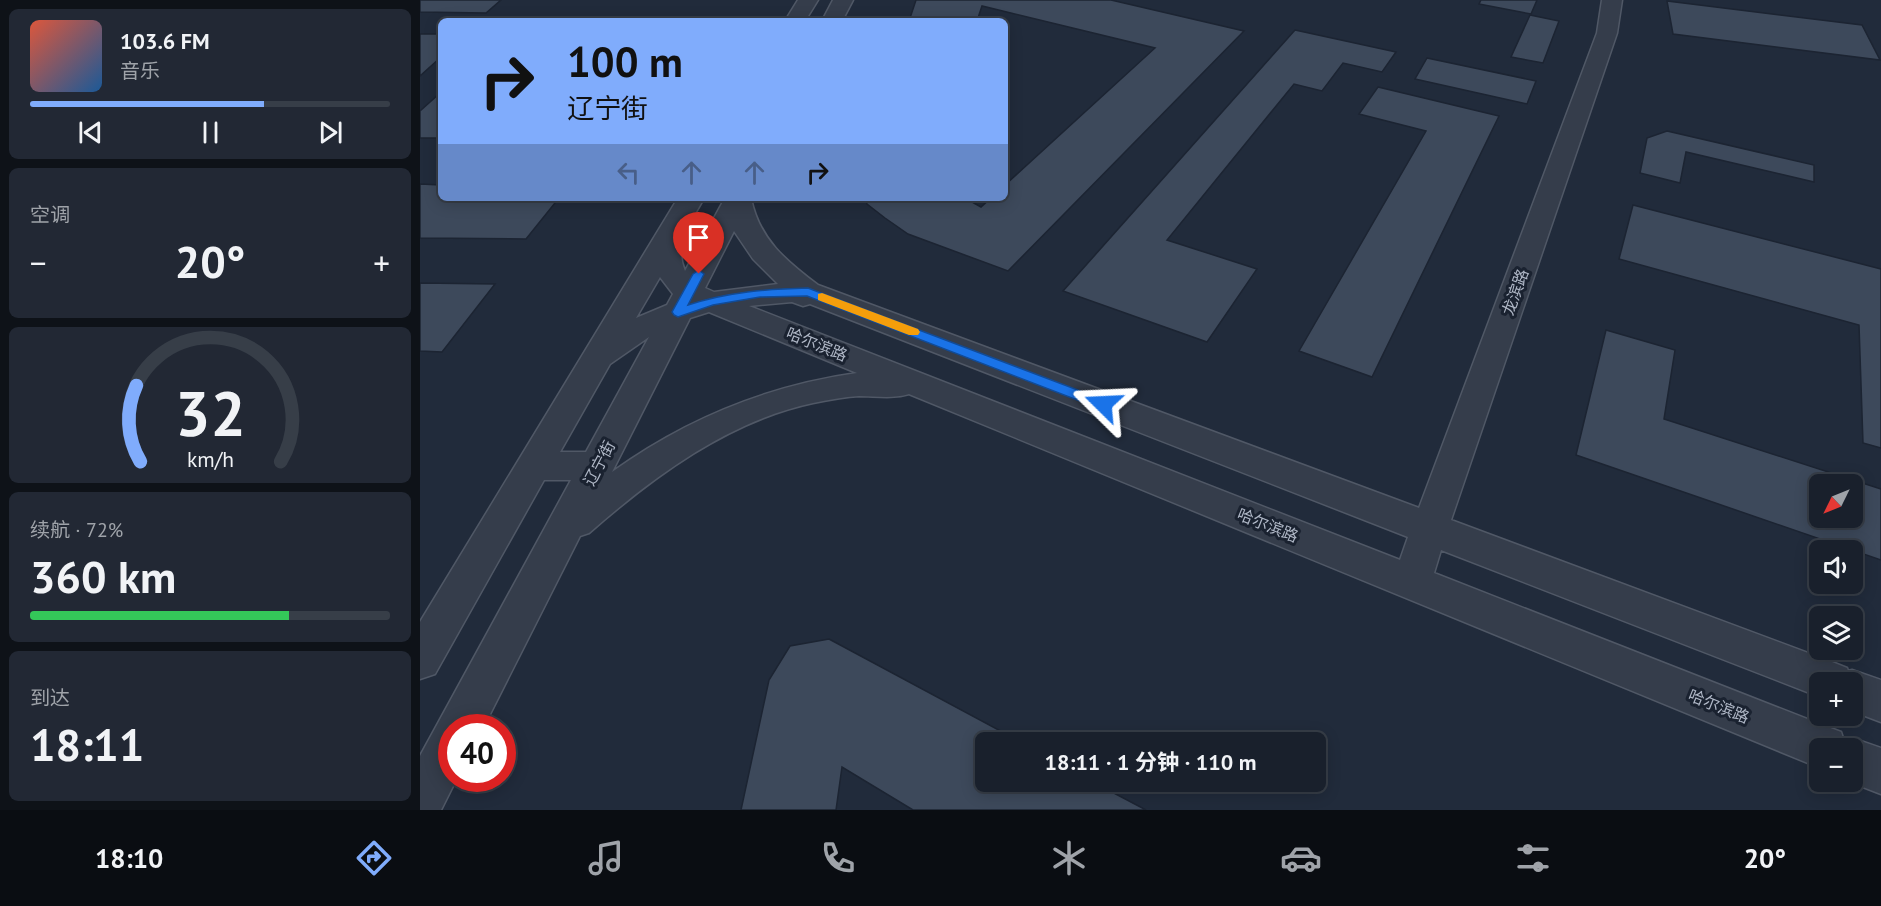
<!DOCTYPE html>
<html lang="zh">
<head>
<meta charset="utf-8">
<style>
  :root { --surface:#19202c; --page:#222834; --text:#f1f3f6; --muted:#9fa3a9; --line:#373e48; --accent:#80acfc }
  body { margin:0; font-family:"PT Sans","Noto Sans SC",sans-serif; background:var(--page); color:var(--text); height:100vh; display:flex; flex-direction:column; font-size:22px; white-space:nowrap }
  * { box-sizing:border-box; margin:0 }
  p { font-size:20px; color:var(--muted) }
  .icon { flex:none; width:33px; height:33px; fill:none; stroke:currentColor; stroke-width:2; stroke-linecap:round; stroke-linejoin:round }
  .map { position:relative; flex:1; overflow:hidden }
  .side { display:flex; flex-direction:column; gap:9px; padding:9px; background:#0e1218; width:420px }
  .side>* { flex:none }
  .top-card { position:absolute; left:18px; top:18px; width:570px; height:183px; border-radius:9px; box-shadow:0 3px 15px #0003,0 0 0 2px var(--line); background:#80acfc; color:#111; overflow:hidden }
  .needle { width:39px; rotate:227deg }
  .tools { position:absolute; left:1389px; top:474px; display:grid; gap:12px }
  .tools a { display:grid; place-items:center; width:54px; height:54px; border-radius:9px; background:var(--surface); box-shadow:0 3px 15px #0003,0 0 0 2px var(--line); font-size:30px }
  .speed { position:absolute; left:18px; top:714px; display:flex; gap:12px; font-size:30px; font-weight:700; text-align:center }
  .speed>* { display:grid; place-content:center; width:78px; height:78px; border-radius:50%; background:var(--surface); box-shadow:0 3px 15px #0003,0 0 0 2px var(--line); line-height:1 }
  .speed .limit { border:9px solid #d22; background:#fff; color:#111 }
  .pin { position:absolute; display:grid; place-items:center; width:51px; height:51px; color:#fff; margin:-62px -26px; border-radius:50% 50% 50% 0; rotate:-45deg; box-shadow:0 0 6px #0007 }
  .pin .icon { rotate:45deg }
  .me { position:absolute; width:66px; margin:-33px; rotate:291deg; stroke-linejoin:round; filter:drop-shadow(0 0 4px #0008) }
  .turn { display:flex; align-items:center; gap:21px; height:126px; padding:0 30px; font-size:27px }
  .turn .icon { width:78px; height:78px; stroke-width:2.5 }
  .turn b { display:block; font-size:42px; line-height:51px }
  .lanes { display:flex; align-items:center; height:57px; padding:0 30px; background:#0003; justify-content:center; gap:30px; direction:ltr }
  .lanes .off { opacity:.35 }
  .big { font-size:45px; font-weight:700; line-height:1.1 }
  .side .card { flex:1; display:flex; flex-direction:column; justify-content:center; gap:9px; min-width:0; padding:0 21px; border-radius:9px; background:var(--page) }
  .side .dial { align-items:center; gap:0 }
  .dial svg { height:156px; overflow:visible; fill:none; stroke:var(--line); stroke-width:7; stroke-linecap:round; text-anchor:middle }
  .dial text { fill:var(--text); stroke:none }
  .song { display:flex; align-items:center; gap:18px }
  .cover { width:72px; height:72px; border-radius:9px; background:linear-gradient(135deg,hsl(10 70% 55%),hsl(210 70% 35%)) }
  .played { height:6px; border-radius:3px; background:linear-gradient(90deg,var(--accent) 65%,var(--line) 65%) }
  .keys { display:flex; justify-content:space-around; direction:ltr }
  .heat { display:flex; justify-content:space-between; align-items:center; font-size:33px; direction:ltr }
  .charge { height:9px; border-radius:4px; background:linear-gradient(90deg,#34c759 72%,var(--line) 0) }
  .trip { position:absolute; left:555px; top:732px; width:351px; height:60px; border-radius:9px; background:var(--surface); box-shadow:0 3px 15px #0003,0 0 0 2px var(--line); font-weight:700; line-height:60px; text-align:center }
  .dock { display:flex; height:96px; justify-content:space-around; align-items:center; background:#0a0d12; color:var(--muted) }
  .dock .icon { width:42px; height:42px }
  .dock .active { color:var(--accent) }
  .dock b { font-size:27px; color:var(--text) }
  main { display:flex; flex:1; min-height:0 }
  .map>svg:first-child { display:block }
</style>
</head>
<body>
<main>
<section class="side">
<div class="card">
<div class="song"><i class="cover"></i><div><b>103.6 FM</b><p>音乐</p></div></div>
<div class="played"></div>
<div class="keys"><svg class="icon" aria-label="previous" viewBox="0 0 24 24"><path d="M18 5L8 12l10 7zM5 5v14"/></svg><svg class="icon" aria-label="pause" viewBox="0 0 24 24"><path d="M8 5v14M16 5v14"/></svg><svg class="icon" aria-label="next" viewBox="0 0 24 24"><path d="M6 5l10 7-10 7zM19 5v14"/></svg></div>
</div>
<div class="card"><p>空调</p>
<div class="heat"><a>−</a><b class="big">20°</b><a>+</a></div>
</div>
<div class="card dial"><svg viewBox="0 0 100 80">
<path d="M14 69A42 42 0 1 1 86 69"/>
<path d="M14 69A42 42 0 0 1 12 30" stroke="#80acfc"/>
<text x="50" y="56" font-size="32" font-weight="700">32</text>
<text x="50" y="72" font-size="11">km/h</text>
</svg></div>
<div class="card"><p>续航 · 72%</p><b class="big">360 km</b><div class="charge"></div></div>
<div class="card"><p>到达</p><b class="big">18:11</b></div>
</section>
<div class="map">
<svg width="1461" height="810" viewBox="0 0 1461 810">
  <rect width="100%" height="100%" fill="#212b3b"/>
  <g fill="#3d495b" stroke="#1c2432" stroke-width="1.5" fill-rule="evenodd">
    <polygon points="0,0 81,0 66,13 0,12"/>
    <polygon points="496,0 691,0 824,31 588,271 488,234 465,218 447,204 445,198 545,198 561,207 571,198 585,198 585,185 735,48 562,6 557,21 489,21"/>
    <polygon points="1061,0 1117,0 1111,14 1059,4"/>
    <polygon points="1247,1 1442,25 1460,60 1253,34"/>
    <polygon points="1110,15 1139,21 1123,63 1091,57"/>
    <polygon points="875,30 976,52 962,72 923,63 902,91 874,84 747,240 837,269 787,342 643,291"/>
    <polygon points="0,34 21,34 21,57 0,76"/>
    <polygon points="1007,58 1116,81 1107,104 995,79"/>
    <polygon points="958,87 1079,116 952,377 879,351 1006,131 939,114"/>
    <polygon points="19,94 21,94 21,138 0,138 0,111"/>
    <polygon points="1247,131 1394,165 1394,182 1266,152 1260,183 1220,173 1227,138"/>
    <polygon points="0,184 21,185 21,198 139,198 106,239 0,238"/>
    <polygon points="1213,205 1461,269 1461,448 1443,443 1439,325 1199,259"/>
    <polygon points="0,283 75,284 22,352 0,351"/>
    <path d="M 1186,330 L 1255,350 L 1244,419 L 1461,489 L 1461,560 L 1156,455 ZM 1400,484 L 1432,484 L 1432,518 L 1400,518 Z"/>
    <polygon points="409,639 601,742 566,742 566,782 673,782 726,810 493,810 422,767 416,810 321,810 349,680 370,646"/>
  </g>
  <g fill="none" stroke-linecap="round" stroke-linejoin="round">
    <defs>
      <g id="minor">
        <polygon points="378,0 398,0 385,21 365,21"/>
        <polygon points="413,0 433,0 422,21 402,21"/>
        <path d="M 1182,0 L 1202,0 L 1197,33 L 1031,520 L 1412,662 L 1427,668 L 1428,671 L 1432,670 L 1461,680 L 1461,722 L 1432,711 L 1432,682 L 1400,682 L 1400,697 L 1021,550 L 1014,573 L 1405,726 L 1421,732 L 1424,741 L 1432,738 L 1461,748 L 1461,794 L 1430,782 L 1432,782 L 1432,748 L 1400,748 L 1400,768 L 489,394 C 473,399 455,396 439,396 C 424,397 408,400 393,403 C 308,421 233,477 169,533 L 160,536 L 63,728 L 32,728 L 32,778 L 37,778 L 21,810 L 0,810 L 0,756 L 151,480 L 124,480 L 15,674 L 0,679 L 0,622 L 258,198 L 284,198 C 271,222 253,243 265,271 L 305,198 L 331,198 C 339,239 366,261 398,285 L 999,508 L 1177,33 ZM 314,231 L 333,259 L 358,284 L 294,292 L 285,288 ZM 240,277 L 253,294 L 247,305 L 216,318 ZM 372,302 L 383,306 L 390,304 L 988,537 L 980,560 L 329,306 ZM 289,312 L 437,373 C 346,386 266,419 192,472 L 270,318 ZM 229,337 L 166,452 L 140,452 L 190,364 Z"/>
      </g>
    </defs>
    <use href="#minor" stroke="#505866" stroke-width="3"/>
    <use href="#minor" fill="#353d4b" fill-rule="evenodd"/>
  </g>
  <path fill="#1a73e8" stroke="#114b97" stroke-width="1.5" d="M 279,270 L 284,274 L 268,305 C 308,292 347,289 388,288 L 687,401 L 689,404 L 683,409 L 678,408 L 387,296 L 340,297 L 293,305 L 258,317 L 254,315 L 252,312 L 273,274 Z"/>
  <polygon fill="#f59e0b" points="402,293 498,329 500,332 498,335 489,335 398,300 398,294"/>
  <g text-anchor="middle" stroke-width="6" stroke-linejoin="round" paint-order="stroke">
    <g font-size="16" fill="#b0b8c7" stroke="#1a2230">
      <text transform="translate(1095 292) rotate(-70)" y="6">龙滨路</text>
      <text transform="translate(397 344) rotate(22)" y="6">哈尔滨路</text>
      <text transform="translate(179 463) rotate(-62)" y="6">辽宁街</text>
      <text transform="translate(848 525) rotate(22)" y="6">哈尔滨路</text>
      <text transform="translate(1299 706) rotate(22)" y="6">哈尔滨路</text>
    </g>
  </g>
</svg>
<div class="tools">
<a><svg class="needle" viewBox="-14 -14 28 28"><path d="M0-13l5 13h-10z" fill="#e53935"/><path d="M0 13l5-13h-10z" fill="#9fa3a9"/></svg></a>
<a><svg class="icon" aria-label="sound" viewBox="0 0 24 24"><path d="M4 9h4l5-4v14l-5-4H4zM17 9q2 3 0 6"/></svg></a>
<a><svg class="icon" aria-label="layers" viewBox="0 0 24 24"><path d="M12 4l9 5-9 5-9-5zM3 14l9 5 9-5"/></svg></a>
<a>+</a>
<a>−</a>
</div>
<div class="speed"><div class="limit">40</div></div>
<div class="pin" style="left:279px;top:274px;background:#d93025"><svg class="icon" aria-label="arrive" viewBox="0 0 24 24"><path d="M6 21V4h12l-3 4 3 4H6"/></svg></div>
<svg class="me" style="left:683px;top:404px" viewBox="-20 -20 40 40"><path d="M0-17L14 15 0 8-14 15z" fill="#1a73e8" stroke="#fff" stroke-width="4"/></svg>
<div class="trip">18:11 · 1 分钟 · 110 m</div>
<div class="top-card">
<div class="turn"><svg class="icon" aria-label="right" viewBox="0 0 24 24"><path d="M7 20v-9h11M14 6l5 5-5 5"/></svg><div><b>100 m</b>辽宁街</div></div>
<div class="lanes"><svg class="icon off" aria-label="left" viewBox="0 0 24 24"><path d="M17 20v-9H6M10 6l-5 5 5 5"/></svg><svg class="icon off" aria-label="ahead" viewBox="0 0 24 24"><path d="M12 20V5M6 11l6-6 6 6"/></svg><svg class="icon off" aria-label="ahead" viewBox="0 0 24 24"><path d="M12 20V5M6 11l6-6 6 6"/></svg><svg class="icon" aria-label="right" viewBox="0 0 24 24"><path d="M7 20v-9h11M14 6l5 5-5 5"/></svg></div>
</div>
</div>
</main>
<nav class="dock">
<b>18:10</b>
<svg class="icon active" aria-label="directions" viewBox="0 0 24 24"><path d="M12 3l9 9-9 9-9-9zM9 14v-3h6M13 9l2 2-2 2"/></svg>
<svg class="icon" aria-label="music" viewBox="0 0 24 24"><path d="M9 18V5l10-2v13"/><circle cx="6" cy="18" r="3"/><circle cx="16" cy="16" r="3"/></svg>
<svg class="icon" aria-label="phone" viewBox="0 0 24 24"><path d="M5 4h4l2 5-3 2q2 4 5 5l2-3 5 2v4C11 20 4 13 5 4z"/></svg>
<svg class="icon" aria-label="climate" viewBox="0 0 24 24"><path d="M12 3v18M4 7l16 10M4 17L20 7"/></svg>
<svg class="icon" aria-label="car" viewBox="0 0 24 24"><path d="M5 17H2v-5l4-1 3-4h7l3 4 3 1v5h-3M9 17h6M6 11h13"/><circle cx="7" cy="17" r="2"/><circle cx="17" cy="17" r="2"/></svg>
<svg class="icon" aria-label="filters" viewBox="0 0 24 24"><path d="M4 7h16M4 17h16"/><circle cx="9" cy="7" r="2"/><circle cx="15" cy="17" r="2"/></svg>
<b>20°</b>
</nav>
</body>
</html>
